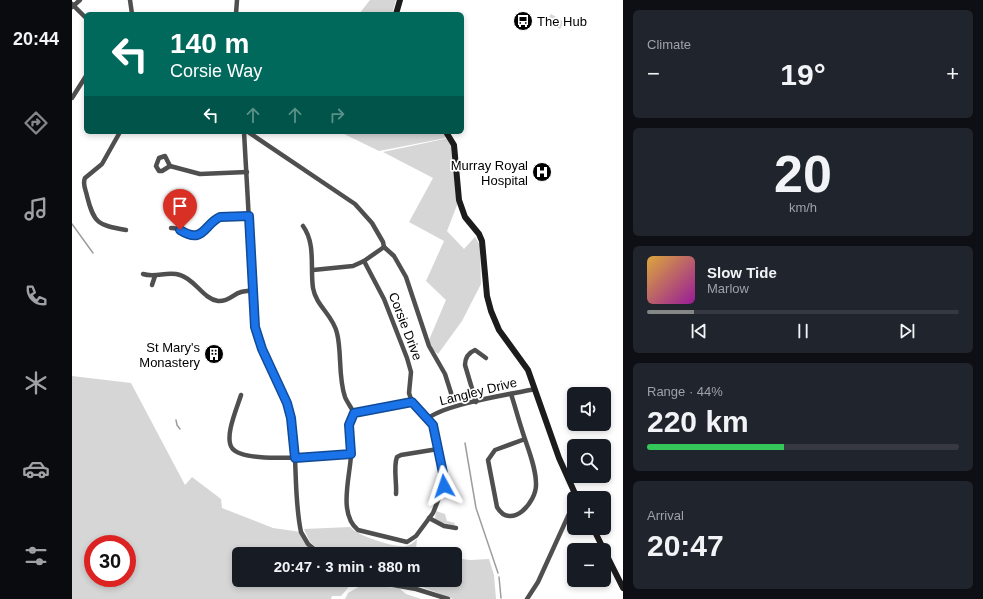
<!DOCTYPE html>
<html lang="en">
<head>
<meta charset="utf-8">
<style>
  :root { --surface:#171b24; --page:#20242c; --text:#f1f3f6; --muted:#9ea1a6; --line:#363941; --accent:#858687 }
  body { margin:0; font-family:Arial,sans-serif; background:var(--page); color:var(--text); height:100vh; display:flex; flex-direction:column; font-size:15px; white-space:nowrap }
  * { box-sizing:border-box; margin:0 }
  p { font-size:13px; color:var(--muted) }
  .icon { flex:none; width:22px; height:22px; fill:none; stroke:currentColor; stroke-width:2; stroke-linecap:round; stroke-linejoin:round }
  .map { position:relative; flex:1; overflow:hidden }
  .sheet { display:flex; flex-direction:column; gap:10px; padding:10px; background:#0d0f14; width:360px }
  .sheet>* { flex:none }
  .top-card { position:absolute; left:12px; top:12px; width:380px; height:122px; border-radius:6px; box-shadow:0 2px 6px #0003; background:#00695c; color:#fff; overflow:hidden }
  .controls { position:absolute; left:495px; top:387px; display:grid; gap:8px }
  .controls a { display:grid; place-items:center; width:44px; height:44px; border-radius:6px; background:var(--surface); box-shadow:0 2px 6px #0003; font-size:20px }
  .speed { position:absolute; left:12px; top:535px; display:flex; gap:8px; font-size:20px; font-weight:700; text-align:center }
  .speed>* { display:grid; place-content:center; width:52px; height:52px; border-radius:50%; background:var(--surface); box-shadow:0 2px 6px #0003; line-height:1 }
  .speed .limit { border:6px solid #d22; background:#fff; color:#111 }
  .pin { position:absolute; display:grid; place-items:center; width:34px; height:34px; color:#fff; margin:-41px -17px; border-radius:50% 50% 50% 0; rotate:-45deg; box-shadow:0 0 4px #0007 }
  .pin .icon { rotate:45deg }
  .me { position:absolute; width:44px; margin:-22px; rotate:355deg; stroke-linejoin:round; filter:drop-shadow(0 0 3px #0008) }
  .turn { display:flex; align-items:center; gap:14px; height:84px; padding:0 20px; font-size:18px }
  .turn .icon { width:52px; height:52px; stroke-width:2.5 }
  .turn b { display:block; font-size:28px; line-height:34px }
  .lanes { display:flex; align-items:center; height:38px; padding:0 20px; background:#0003; justify-content:center; gap:20px; direction:ltr }
  .lanes .off { opacity:.35 }
  .big { font-size:30px; font-weight:700; line-height:1.1 }
  .sheet .tile { flex:1; display:flex; flex-direction:column; justify-content:center; gap:6px; min-width:0; padding:0 14px; border-radius:6px; background:var(--page) }
  .sheet .dial { align-items:center; gap:0 }
  .dial b { font-size:52px; line-height:1 }
  .song { display:flex; align-items:center; gap:12px }
  .cover { width:48px; height:48px; border-radius:6px; background:linear-gradient(135deg,hsl(40 70% 55%),hsl(300 70% 35%)) }
  .played { height:4px; border-radius:2px; background:linear-gradient(90deg,var(--accent) 15%,var(--line) 15%) }
  .keys { display:flex; justify-content:space-around; direction:ltr }
  .heat { display:flex; justify-content:space-between; align-items:center; font-size:22px; direction:ltr }
  .charge { height:6px; border-radius:3px; background:linear-gradient(90deg,#34c759 44%,var(--line) 0) }
  .trip { position:absolute; left:160px; top:547px; width:230px; height:40px; border-radius:6px; background:var(--surface); box-shadow:0 2px 6px #0003; font-weight:700; line-height:40px; text-align:center }
  main { display:flex; flex:1; min-height:0 }
  .tabs { display:flex; flex-direction:column; width:72px; justify-content:space-around; align-items:center; background:#090b0e; color:var(--muted) }
  .tabs .icon { width:28px; height:28px }
  .tabs .active { color:var(--accent) }
  .tabs b { font-size:18px; color:var(--text) }
  .map>svg:first-child { display:block }
</style>
</head>
<body>
<main>
<nav class="tabs">
<b>20:44</b>
<svg class="icon active" aria-label="directions" viewBox="0 0 24 24"><path d="M12 3l9 9-9 9-9-9zM9 14v-3h6M13 9l2 2-2 2"/></svg>
<svg class="icon" aria-label="music" viewBox="0 0 24 24"><path d="M9 18V5l10-2v13"/><circle cx="6" cy="18" r="3"/><circle cx="16" cy="16" r="3"/></svg>
<svg class="icon" aria-label="phone" viewBox="0 0 24 24"><path d="M5 4h4l2 5-3 2q2 4 5 5l2-3 5 2v4C11 20 4 13 5 4z"/></svg>
<svg class="icon" aria-label="climate" viewBox="0 0 24 24"><path d="M12 3v18M4 7l16 10M4 17L20 7"/></svg>
<svg class="icon" aria-label="car" viewBox="0 0 24 24"><path d="M5 17H2v-5l4-1 3-4h7l3 4 3 1v5h-3M9 17h6M6 11h13"/><circle cx="7" cy="17" r="2"/><circle cx="17" cy="17" r="2"/></svg>
<svg class="icon" aria-label="filters" viewBox="0 0 24 24"><path d="M4 7h16M4 17h16"/><circle cx="9" cy="7" r="2"/><circle cx="15" cy="17" r="2"/></svg>
</nav>
<div class="map">
<svg width="551" height="599" viewBox="0 0 551 599">
  <rect width="100%" height="100%" fill="#fff"/>
  <g fill="#d6d6d6" fill-rule="evenodd">
    <polygon points="298,0 324,0 320,14 287,14"/>
    <polygon points="479,14 492,22 488,29 475,21"/>
    <polygon points="268,132 371,132 374,138 307,151"/>
    <polygon points="377,138 382,145 387,200 375,231 392,249 403,237 408,245 409,284 390,321 366,354 361,350 357,340 374,300 354,281 372,241 337,222 361,178 311,152"/>
    <path d="M 0,376 L 59,383 L 113,485 L 120,477 L 149,499 L 150,508 L 201,528 L 229,532 L 245,554 L 167,554 L 167,580 L 276,580 L 280,583 L 269,596 L 260,596 L 259,599 L 0,599 ZM 21,544 L 55,544 L 55,578 L 21,578 Z"/>
    <polygon points="364,511 373,514 375,521 383,523 382,526 379,527 363,519"/>
    <path d="M 278,527 C 286,536 323,548 334,546 C 339,545 342,542 345,539 L 344,549 L 361,554 L 252,554 L 238,542 L 232,529 Z"/>
    <polygon points="383,558 398,560 417,559 422,575 424,599 381,599 348,586 314,580 383,580"/>
    <polygon points="290,585 327,588 334,594 349,599 273,599 276,593"/>
  </g>
  <g fill="none" stroke-linecap="round" stroke-linejoin="round">
    <g stroke="#9d9d9d" stroke-width="1.5">
      <polyline points="0,224 21,253"/>
      <polyline points="104,420 105,425 108,429"/>
      <polyline points="393,443 404,508 426,573"/>
      <polyline points="427,577 429,598"/>
    </g>
    <g stroke="#4f4f4f" stroke-width="4.5">
      <polyline points="58,0 60,14"/>
      <polyline points="0,4 14,18"/>
      <polyline points="0,7 8,0"/>
      <polyline points="164,14 165,0"/>
      <polyline points="0,98 14,76"/>
      <path d="M 48,132 L 30,164 L 13,178 C 10,184 14,190 15,196 C 22,224 26,225 54,230"/>
      <path d="M 172,132 L 183,327 C 191,359 213,386 219,418 C 226,455 221,494 229,532 L 236,544 L 248,554"/>
      <polyline points="176,132 283,204 300,223 311,242 312,247"/>
      <polyline points="98,166 90,171 87,171 84,166 87,158 93,156 98,166 128,174 175,172"/>
      <path d="M 231,226 C 244,244 238,268 241,288 C 244,306 261,315 265,333 C 270,353 266,377 273,397 C 275,402 279,407 282,413 C 281,417 279,420 278,424 C 275,434 280,446 279,455 C 278,477 266,514 286,530 L 335,542 L 344,536 L 361,513 L 371,488 L 371,473 L 361,425 L 340,402 L 337,393 L 339,372 L 335,358 L 312,299 L 292,261"/>
      <path d="M 99,228 C 110,227 120,240 131,233 C 138,229 140,221 148,217 L 177,216"/>
      <polyline points="312,247 322,256 334,277 357,346 373,374 380,396"/>
      <polyline points="241,270 281,266 292,261 312,247"/>
      <path d="M 71,274 C 83,278 96,271 108,275 C 123,279 131,299 146,301 C 157,302 161,294 169,292 C 173,291 177,291 181,290"/>
      <polyline points="80,285 83,276"/>
      <path d="M 439,394 C 443,406 446,418 450,430 C 455,447 464,466 464,484 C 465,502 439,531 425,507 L 416,460 L 423,450 L 453,439"/>
      <path d="M 169,395 C 165,408 152,437 160,448 C 171,465 259,455 279,454"/>
      <path d="M 404,402 L 393,365 C 393,358 396,353 403,350 L 414,358"/>
      <polyline points="282,413 340,402"/>
      <path d="M 356,418 C 378,403 435,395 463,389"/>
      <path d="M 324,494 C 325,484 321,466 325,457 L 329,455 L 366,449"/>
      <polyline points="357,518 372,526 384,528"/>
      <polyline points="293,580 344,589 376,599"/>
      <polyline points="455,599 466,582 502,503"/>
    </g>
    <g stroke="#1c1c1c" stroke-width="6">
      <polyline points="324,14 328,0"/>
      <polyline points="374,132 382,145 387,200 393,217 407,234 410,241 415,296 419,311 427,330 456,370 487,458 505,498"/>
      <polyline points="521,528 532,550"/>
      <polyline points="532,550 551,588"/>
    </g>
  </g>
  <g fill="none" stroke-linecap="round" stroke-linejoin="round">
    <defs>
      <path id="route" d="M 108,230 C 132,245 132,224 148,217 L 177,216 L 183,327 L 190,349 L 215,403 L 219,418 L 223,458 L 279,454 L 277,425 L 282,413 L 340,402 L 361,425 L 371,473 L 372,486"/>
    </defs>
    <use href="#route" stroke="#114b97" stroke-width="10"/>
    <use href="#route" stroke="#1a73e8" stroke-width="7"/>
  </g>
  <defs>
    <symbol id="bus-disc" viewBox="-11 -11 22 22"><circle r="9.5" fill="#000" stroke="#fff"/><path d="M-5-6H5V4H4V6H2V4H-2V6H-4V4H-5ZM-3.5-4V0h7V-4ZM-3.5 1.2v1.5H-2V1.2ZM2 1.2v1.5H3.5V1.2Z" fill="#fff"/></symbol>
    <symbol id="hospital-disc" viewBox="-11 -11 22 22"><circle r="9.5" fill="#000" stroke="#fff"/><path d="M-5-5h3v3.5h4V-5h3V5h-3V1.5h-4V5h-3Z" fill="#fff"/></symbol>
    <symbol id="building-disc" viewBox="-11 -11 22 22"><circle r="9.5" fill="#000" stroke="#fff"/><path d="M-4-6H4V6H1V3H-1V6H-4ZM-2.5-4.3h1.7v1.8h-1.7ZM.8-4.3h1.7v1.8H.8ZM-2.5-1h1.7V.8h-1.7ZM.8-1h1.7V.8H.8Z" fill="#fff"/></symbol>
  </defs>
  <g fill-rule="evenodd">
    <use href="#bus-disc" x="440" y="10" width="22" height="22"/>
    <use href="#hospital-disc" x="459" y="161" width="22" height="22"/>
    <use href="#building-disc" x="131" y="343" width="22" height="22"/>
  </g>
  <g text-anchor="middle" stroke-width="3.5" stroke-linejoin="round" paint-order="stroke">
    <g font-size="13" fill="#000" stroke="#fff" text-anchor="end">
      <text x="465" y="26" text-anchor="start">The Hub</text>
      <text x="456" y="170">Murray Royal<tspan x="456" dy="15">Hospital</tspan></text>
      <text x="128" y="352">St Mary's<tspan x="128" dy="15">Monastery</tspan></text>
    </g>
    <g font-size="13" fill="#000" stroke="#fff">
      <text transform="translate(334 326) rotate(69)" y="5">Corsie Drive</text>
      <text transform="translate(406 391) rotate(-14)" y="5">Langley Drive</text>
    </g>
  </g>
</svg>
<div class="controls">
<a><svg class="icon" aria-label="sound" viewBox="0 0 24 24"><path d="M4 9h4l5-4v14l-5-4H4zM17 9q2 3 0 6"/></svg></a>
<a><svg class="icon" aria-label="search" viewBox="0 0 24 24"><circle cx="10" cy="10" r="6"/><path d="M15 15l6 6"/></svg></a>
<a>+</a>
<a>−</a>
</div>
<div class="speed"><div class="limit">30</div></div>
<div class="pin" style="left:108px;top:230px;background:#d93025"><svg class="icon" aria-label="arrive" viewBox="0 0 24 24"><path d="M6 21V4h12l-3 4 3 4H6"/></svg></div>
<svg class="me" style="left:372px;top:486px" viewBox="-20 -20 40 40"><path d="M0-17L14 15 0 8-14 15z" fill="#1a73e8" stroke="#fff" stroke-width="4"/></svg>
<div class="trip">20:47 · 3 min · 880 m</div>
<div class="top-card">
<div class="turn"><svg class="icon" aria-label="left" viewBox="0 0 24 24"><path d="M17 20v-9H6M10 6l-5 5 5 5"/></svg><div><b>140 m</b>Corsie Way</div></div>
<div class="lanes"><svg class="icon" aria-label="left" viewBox="0 0 24 24"><path d="M17 20v-9H6M10 6l-5 5 5 5"/></svg><svg class="icon off" aria-label="ahead" viewBox="0 0 24 24"><path d="M12 20V5M6 11l6-6 6 6"/></svg><svg class="icon off" aria-label="ahead" viewBox="0 0 24 24"><path d="M12 20V5M6 11l6-6 6 6"/></svg><svg class="icon off" aria-label="right" viewBox="0 0 24 24"><path d="M7 20v-9h11M14 6l5 5-5 5"/></svg></div>
</div>
</div>
<section class="sheet">
<div class="tile"><p>Climate</p>
<div class="heat"><a>−</a><b class="big">19°</b><a>+</a></div>
</div>
<div class="tile dial"><b>20</b><p>km/h</p></div>
<div class="tile">
<div class="song"><i class="cover"></i><div><b>Slow Tide</b><p>Marlow</p></div></div>
<div class="played"></div>
<div class="keys"><svg class="icon" aria-label="previous" viewBox="0 0 24 24"><path d="M18 5L8 12l10 7zM5 5v14"/></svg><svg class="icon" aria-label="pause" viewBox="0 0 24 24"><path d="M8 5v14M16 5v14"/></svg><svg class="icon" aria-label="next" viewBox="0 0 24 24"><path d="M6 5l10 7-10 7zM19 5v14"/></svg></div>
</div>
<div class="tile"><p>Range · 44%</p><b class="big">220 km</b><div class="charge"></div></div>
<div class="tile"><p>Arrival</p><b class="big">20:47</b></div>
</section>
</main>
</body>
</html>
